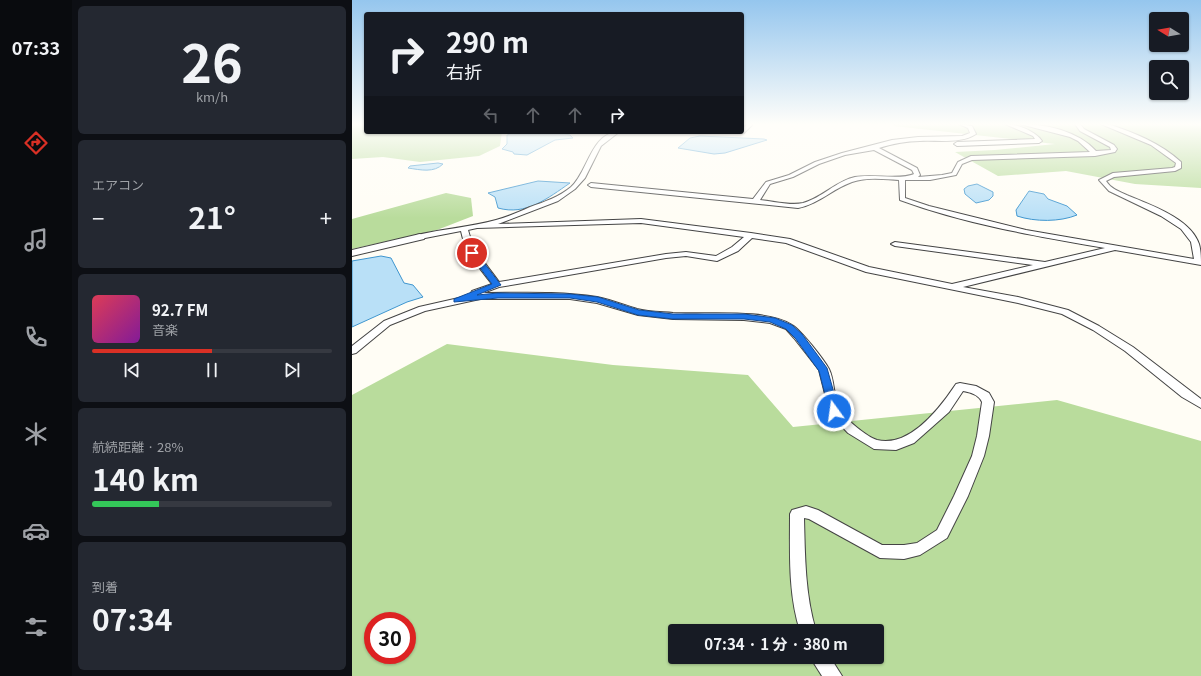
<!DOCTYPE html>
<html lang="ja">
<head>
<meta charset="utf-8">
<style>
  :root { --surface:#171b24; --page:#242831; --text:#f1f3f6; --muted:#9ea1a6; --line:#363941; --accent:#d93025 }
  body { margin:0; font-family:Georgia,"Noto Sans JP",serif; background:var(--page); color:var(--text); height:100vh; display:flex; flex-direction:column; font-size:15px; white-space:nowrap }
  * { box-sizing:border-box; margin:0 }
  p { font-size:13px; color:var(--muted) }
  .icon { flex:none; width:22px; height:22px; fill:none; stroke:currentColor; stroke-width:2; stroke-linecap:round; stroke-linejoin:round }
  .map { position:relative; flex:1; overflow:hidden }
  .sheet { display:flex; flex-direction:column; gap:6px; padding:6px; background:#0d0f14; width:280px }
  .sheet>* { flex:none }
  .banner { position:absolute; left:12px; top:12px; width:380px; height:122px; border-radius:4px; box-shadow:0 1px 3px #0004; background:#171b24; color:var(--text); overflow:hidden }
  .needle { width:26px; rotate:281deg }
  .tools { position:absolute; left:797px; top:12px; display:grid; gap:8px }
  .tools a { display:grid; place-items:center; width:40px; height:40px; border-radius:4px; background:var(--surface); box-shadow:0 1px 3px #0004; font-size:20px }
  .speed { position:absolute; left:12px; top:612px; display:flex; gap:8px; font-size:20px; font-weight:700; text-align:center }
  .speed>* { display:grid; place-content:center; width:52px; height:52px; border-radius:50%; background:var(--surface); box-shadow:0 1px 3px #0004; line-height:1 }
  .speed .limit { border:6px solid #d22; background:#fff; color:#111 }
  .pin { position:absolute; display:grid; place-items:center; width:34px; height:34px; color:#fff; margin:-17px; border:2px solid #fff; border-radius:50%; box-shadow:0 1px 4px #0007 }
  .me { position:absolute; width:44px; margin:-22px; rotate:346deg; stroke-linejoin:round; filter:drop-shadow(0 0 3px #0008) }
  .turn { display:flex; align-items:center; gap:14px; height:84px; padding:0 16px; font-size:18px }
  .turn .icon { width:52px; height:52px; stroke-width:2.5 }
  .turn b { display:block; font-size:28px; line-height:34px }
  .lanes { display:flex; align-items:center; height:38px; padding:0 16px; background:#0003; justify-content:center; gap:20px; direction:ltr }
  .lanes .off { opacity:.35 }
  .big { font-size:30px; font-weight:700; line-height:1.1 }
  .sheet .widget { flex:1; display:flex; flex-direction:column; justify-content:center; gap:6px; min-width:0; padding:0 14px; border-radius:6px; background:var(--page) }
  .sheet .dial { align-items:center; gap:0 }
  .dial b { font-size:52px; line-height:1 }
  .song { display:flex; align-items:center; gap:12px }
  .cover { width:48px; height:48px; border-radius:6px; background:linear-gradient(135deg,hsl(350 70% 55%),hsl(290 70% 35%)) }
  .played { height:4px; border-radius:2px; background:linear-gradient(90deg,var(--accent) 50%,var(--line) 50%) }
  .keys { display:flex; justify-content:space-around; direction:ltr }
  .heat { display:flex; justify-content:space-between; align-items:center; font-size:22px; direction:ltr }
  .charge { height:6px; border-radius:3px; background:linear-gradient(90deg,#34c759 28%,var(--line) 0) }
  .trip { position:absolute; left:316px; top:624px; width:216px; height:40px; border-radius:4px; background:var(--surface); box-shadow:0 1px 3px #0004; font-weight:700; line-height:40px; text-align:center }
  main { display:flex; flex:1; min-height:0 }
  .tabs { display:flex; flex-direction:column; width:72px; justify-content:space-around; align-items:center; background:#090b0e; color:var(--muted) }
  .tabs .icon { width:28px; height:28px }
  .tabs .on { color:var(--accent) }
  .tabs b { font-size:18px; color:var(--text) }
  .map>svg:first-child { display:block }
</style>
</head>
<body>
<main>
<nav class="tabs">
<b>07:33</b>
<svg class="icon on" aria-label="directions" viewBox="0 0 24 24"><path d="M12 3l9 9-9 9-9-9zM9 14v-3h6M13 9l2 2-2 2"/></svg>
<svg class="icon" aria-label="music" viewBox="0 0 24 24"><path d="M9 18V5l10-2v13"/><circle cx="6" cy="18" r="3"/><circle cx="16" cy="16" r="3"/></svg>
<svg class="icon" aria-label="phone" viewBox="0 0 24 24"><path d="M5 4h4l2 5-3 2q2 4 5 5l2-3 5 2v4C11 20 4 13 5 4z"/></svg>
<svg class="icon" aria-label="climate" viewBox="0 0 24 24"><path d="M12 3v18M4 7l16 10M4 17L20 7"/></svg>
<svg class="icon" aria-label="car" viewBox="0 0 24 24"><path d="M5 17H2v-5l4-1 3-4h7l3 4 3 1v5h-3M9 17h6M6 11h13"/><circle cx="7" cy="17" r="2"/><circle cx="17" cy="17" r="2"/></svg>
<svg class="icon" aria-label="filters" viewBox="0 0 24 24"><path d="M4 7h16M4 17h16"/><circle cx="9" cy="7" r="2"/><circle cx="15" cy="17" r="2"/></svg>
</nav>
<section class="sheet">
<div class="widget dial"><b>26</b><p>km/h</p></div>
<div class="widget"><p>エアコン</p>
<div class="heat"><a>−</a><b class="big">21°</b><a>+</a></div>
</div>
<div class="widget">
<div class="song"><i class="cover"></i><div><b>92.7 FM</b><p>音楽</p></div></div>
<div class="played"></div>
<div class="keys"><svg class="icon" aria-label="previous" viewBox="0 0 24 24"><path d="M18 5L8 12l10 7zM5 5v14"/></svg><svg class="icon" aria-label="pause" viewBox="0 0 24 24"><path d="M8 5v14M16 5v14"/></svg><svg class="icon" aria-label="next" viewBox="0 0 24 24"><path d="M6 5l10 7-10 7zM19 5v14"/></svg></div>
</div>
<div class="widget"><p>航続距離 · 28%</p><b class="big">140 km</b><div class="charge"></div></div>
<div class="widget"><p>到着</p><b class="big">07:34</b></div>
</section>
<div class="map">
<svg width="849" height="676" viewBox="0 0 849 676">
  <rect width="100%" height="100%" fill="#fffdf5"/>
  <g fill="#b9dc9c" fill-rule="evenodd">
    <polygon points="0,124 14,124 14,132 150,132 148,146 127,156 68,162 31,157 0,159"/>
    <polygon points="540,124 849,124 849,188 783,184 714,171 646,176 603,152 643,150 703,144 542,126"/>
    <polygon points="94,193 119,198 121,216 85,230 0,249 0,219"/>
    <path d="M 95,344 L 261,365 L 396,375 L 441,427 L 705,400 L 849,441 L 849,676 L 0,676 L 0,395 ZM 21,621 L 55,621 L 55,655 L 21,655 ZM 323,631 L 525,631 L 525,657 L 323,657 Z"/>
  </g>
  <g fill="#b9e0f7" stroke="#3f96cf">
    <polygon points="158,134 212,134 218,135 221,138 203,140 175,155 162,154 161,152 150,149 155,144 155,135"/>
    <polygon points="348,136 412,139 415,140 373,153 362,154 326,148 338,138"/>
    <path d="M 86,163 L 91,164 C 82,173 69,170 56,168 L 58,166 Z"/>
    <path d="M 186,181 L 218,183 C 196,198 174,216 146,208 L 143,197 L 136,193 Z"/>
    <polygon points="625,184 641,192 641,196 637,200 624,203 613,194 612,189 616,186"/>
    <path d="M 677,191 L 692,194 L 696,199 L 715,206 L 725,215 C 708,222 683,222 665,216 L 664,210 Z"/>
    <polygon points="29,256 39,258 52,283 61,285 71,297 55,302 0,327 0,261"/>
  </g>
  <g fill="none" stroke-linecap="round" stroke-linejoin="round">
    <defs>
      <g id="minor">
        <polygon points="395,124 401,124 392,133 388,133 387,132 390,132 390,129"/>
        <path d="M 607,124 L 620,126 L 624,134 C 609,144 585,140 568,141 C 554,141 540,144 527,148 L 565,168 L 568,175 L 566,177 L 590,175 L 600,173 L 606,162 L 619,156 L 738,152 L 726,141 L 718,137 L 668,124 C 694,124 726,131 744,151 L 759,150 L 758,147 L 728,131 L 723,124 L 728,124 L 732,129 L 762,145 L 765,149 L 763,152 L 743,156 L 620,160 L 610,164 L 604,175 L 578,180 L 553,180 L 553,198 L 577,206 L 674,230 L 842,259 L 839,242 L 829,229 L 809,216 L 757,191 L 747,180 L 761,173 L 820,168 L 823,167 L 824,163 L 799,145 L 749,124 L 756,124 C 783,133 808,143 829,162 L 829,168 L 823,171 L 762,177 L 754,181 C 759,189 768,192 777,196 C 799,205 839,219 847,244 C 849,251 849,258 849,265 L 763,250 L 611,287 L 666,297 L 716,310 L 747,326 L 781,347 L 849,399 L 849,408 L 830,397 L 773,351 L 741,330 L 710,314 L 666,303 L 514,272 L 434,243 L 400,238 L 386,251 L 365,261 L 334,256 L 314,258 L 165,284 L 147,287 L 131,293 C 169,293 207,291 245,297 C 259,300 272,305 285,309 C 297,312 310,312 321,313 C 353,315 414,308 440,325 C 449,330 472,360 477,369 C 483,381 481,398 488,410 C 493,419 515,437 525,440 C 558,448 588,408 604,384 L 608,383 L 624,386 L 637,393 L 642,402 L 637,436 L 632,456 L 616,496 L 595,538 L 568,555 L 552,559 L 528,558 L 457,519 L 452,518 C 453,557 453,594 464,631 L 448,631 C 436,593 438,554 438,514 L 440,510 L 454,506 L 466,510 L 530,545 L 552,545 L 565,543 L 585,530 L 602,496 L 620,456 L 625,436 L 630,402 C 627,395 618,392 611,391 L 597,412 L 562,443 L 544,450 L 522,449 L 496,433 L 478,414 L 467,370 L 442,338 L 434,329 L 418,323 L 392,320 L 321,319 L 286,315 L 245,303 L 218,299 L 128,299 L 73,311 L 38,325 L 4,353 L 0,354 L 0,346 L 32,321 L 67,307 L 120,295 L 119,293 L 120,291 L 140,284 C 127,267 113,252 109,231 L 68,239 L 64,237 L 65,235 C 91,229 118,227 144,220 C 155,217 167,212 178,207 C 192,202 207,197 219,187 C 236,172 239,132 267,132 L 249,146 L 233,178 L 223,189 L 206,201 L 146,224 L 289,219 L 399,233 L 438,239 L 517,267 L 600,284 L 681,265 L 543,246 L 539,244 L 543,242 L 693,262 L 753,248 C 684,236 613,224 548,200 L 547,180 C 532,179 514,177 500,182 C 480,189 467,204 446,208 L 239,187 L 236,185 L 239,183 L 401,199 L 414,182 L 437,175 L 463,162 L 490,153 L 540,140 L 566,137 L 610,136 L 618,133 L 616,128 ZM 522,150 L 560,170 L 562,174 C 550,180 520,174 503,177 C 484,181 470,198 451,203 C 438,206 421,201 408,200 L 418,184 L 441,177 L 467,164 L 493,155 ZM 289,223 L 392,237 L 380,247 L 364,256 L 334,252 L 314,254 L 147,282 C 135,265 121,251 116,230 L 125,228 Z"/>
        <path d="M 653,124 C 665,124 683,131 690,141 L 687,143 L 605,146 L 602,144 L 605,142 L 683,139 L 681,136 Z"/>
        <polygon points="458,657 478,657 490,676 470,676"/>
      </g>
      <polygon id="tertiary" points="68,234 73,237 72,239 0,256 0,250"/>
    </defs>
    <use href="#minor" stroke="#444" stroke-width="2"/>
    <use href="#tertiary" stroke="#444" stroke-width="2"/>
    <use href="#minor" fill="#fff" fill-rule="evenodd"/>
    <use href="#tertiary" fill="#fff" fill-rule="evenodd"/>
  </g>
  <linearGradient id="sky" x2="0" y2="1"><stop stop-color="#95c6ee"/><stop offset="0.57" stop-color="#fffefa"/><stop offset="1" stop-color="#fffefa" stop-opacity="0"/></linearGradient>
  <rect width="849" height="218" fill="url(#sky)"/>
  <polygon fill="#1a73e8" stroke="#114b97" points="118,251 123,251 149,285 125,295 146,293 218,294 246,297 287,310 321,314 392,314 423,318 440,325 450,334 475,368 487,411 485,414 478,414 467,371 443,338 434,329 418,322 392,319 321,319 286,315 245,302 218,298 146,298 102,302 102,299 140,284 117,253"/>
</svg>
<div class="tools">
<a><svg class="needle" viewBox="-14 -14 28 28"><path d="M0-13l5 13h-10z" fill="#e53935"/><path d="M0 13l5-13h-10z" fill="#9ea1a6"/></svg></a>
<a><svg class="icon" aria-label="search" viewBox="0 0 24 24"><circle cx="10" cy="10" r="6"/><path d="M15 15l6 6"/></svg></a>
</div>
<div class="speed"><div class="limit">30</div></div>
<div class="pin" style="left:120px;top:253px;background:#d93025"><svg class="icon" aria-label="arrive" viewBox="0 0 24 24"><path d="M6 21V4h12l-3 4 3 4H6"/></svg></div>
<svg class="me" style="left:482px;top:411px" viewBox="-20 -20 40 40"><circle r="17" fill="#1a73e8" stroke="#fff" stroke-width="3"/><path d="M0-11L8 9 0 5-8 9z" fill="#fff"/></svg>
<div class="trip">07:34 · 1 分 · 380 m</div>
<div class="banner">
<div class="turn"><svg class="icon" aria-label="right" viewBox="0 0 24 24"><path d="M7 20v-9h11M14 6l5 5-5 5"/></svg><div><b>290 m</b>右折</div></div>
<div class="lanes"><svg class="icon off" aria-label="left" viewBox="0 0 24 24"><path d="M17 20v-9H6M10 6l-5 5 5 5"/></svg><svg class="icon off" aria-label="ahead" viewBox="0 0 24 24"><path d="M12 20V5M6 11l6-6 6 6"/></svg><svg class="icon off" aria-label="ahead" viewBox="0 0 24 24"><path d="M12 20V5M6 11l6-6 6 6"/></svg><svg class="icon" aria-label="right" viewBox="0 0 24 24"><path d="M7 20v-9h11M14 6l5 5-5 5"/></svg></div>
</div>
</div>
</main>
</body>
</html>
